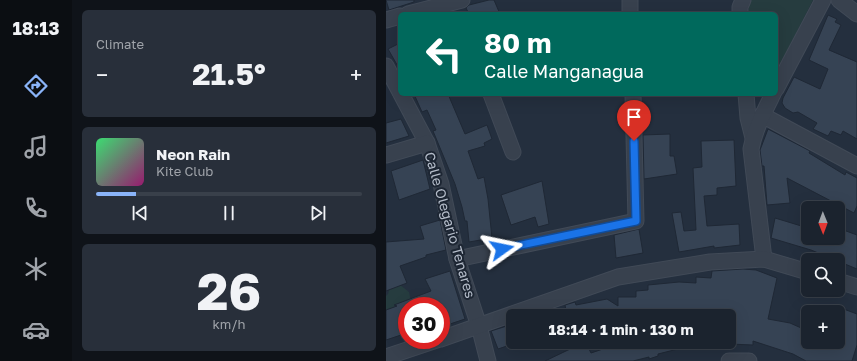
<!DOCTYPE html>
<html lang="en">
<head>
<meta charset="utf-8">
<style>
  :root { --surface:#1b232e; --page:#282f3a; --text:#f1f3f6; --muted:#a0a4aa; --line:#39404a; --accent:#8ab4f8 }
  body { margin:0; font-family:"Golos Text",sans-serif; background:var(--page); color:var(--text); height:100vh; display:flex; flex-direction:column; font-size:15px; white-space:nowrap }
  * { box-sizing:border-box; margin:0 }
  p { font-size:13px; color:var(--muted) }
  .icon { flex:none; width:22px; height:22px; fill:none; stroke:currentColor; stroke-width:2; stroke-linecap:round; stroke-linejoin:round }
  .map { position:relative; flex:1; overflow:hidden }
  .panel { display:flex; flex-direction:column; gap:10px; padding:10px; background:#0f1319; width:314px }
  .panel>* { flex:none }
  .guide { position:absolute; left:12px; top:12px; width:380px; height:84px; border-radius:6px; box-shadow:0 4px 16px #0002,0 0 0 1px var(--line); background:#00695c; color:#fff; overflow:hidden }
  .needle { width:26px; rotate:179deg }
  .fabs { position:absolute; left:415px; top:201px; display:grid; gap:8px }
  .fabs a { display:grid; place-items:center; width:44px; height:44px; border-radius:6px; background:var(--surface); box-shadow:0 4px 16px #0002,0 0 0 1px var(--line); font-size:20px }
  .speed { position:absolute; left:12px; top:297px; display:flex; gap:8px; font-size:20px; font-weight:700; text-align:center }
  .speed>* { display:grid; place-content:center; width:52px; height:52px; border-radius:50%; background:var(--surface); box-shadow:0 4px 16px #0002,0 0 0 1px var(--line); line-height:1 }
  .speed .limit { border:6px solid #d22; background:#fff; color:#111 }
  .pin { position:absolute; display:grid; place-items:center; width:34px; height:34px; color:#fff; margin:-41px -17px; border-radius:50% 50% 50% 0; rotate:-45deg; box-shadow:0 0 4px #0007 }
  .pin .icon { rotate:45deg }
  .me { position:absolute; width:44px; margin:-22px; rotate:78deg; stroke-linejoin:round; filter:drop-shadow(0 0 3px #0008) }
  .turn { display:flex; align-items:center; gap:14px; height:84px; padding:0 20px; font-size:18px }
  .turn .icon { width:52px; height:52px; stroke-width:2.5 }
  .turn b { display:block; font-size:28px; line-height:34px }
  .big { font-size:30px; font-weight:700; line-height:1.1 }
  .panel .widget { flex:1; display:flex; flex-direction:column; justify-content:center; gap:6px; min-width:0; padding:0 14px; border-radius:6px; background:var(--page) }
  .panel .dial { align-items:center; gap:0 }
  .dial b { font-size:52px; line-height:1 }
  .song { display:flex; align-items:center; gap:12px }
  .cover { width:48px; height:48px; border-radius:6px; background:linear-gradient(135deg,hsl(140 70% 55%),hsl(320 70% 35%)) }
  .played { height:4px; border-radius:2px; background:linear-gradient(90deg,var(--accent) 15%,var(--line) 15%) }
  .keys { display:flex; justify-content:space-around; direction:ltr }
  .heat { display:flex; justify-content:space-between; align-items:center; font-size:22px; direction:ltr }
  .trip { position:absolute; left:120px; top:309px; width:230px; height:40px; border-radius:6px; background:var(--surface); box-shadow:0 4px 16px #0002,0 0 0 1px var(--line); font-weight:700; line-height:40px; text-align:center }
  main { display:flex; flex:1; min-height:0 }
  .tab-bar { display:flex; flex-direction:column; width:72px; justify-content:space-around; align-items:center; background:#0b0e12; color:var(--muted) }
  .tab-bar .icon { width:28px; height:28px }
  .tab-bar .current { color:var(--accent) }
  .tab-bar b { font-size:18px; color:var(--text) }
  .map>svg:first-child { display:block }
</style>
</head>
<body>
<main>
<nav class="tab-bar">
<b>18:13</b>
<svg class="icon current" aria-label="directions" viewBox="0 0 24 24"><path d="M12 3l9 9-9 9-9-9zM9 14v-3h6M13 9l2 2-2 2"/></svg>
<svg class="icon" aria-label="music" viewBox="0 0 24 24"><path d="M9 18V5l10-2v13"/><circle cx="6" cy="18" r="3"/><circle cx="16" cy="16" r="3"/></svg>
<svg class="icon" aria-label="phone" viewBox="0 0 24 24"><path d="M5 4h4l2 5-3 2q2 4 5 5l2-3 5 2v4C11 20 4 13 5 4z"/></svg>
<svg class="icon" aria-label="climate" viewBox="0 0 24 24"><path d="M12 3v18M4 7l16 10M4 17L20 7"/></svg>
<svg class="icon" aria-label="car" viewBox="0 0 24 24"><path d="M5 17H2v-5l4-1 3-4h7l3 4 3 1v5h-3M9 17h6M6 11h13"/><circle cx="7" cy="17" r="2"/><circle cx="17" cy="17" r="2"/></svg>
</nav>
<section class="panel">
<div class="widget"><p>Climate</p>
<div class="heat"><a>−</a><b class="big">21.5°</b><a>+</a></div>
</div>
<div class="widget">
<div class="song"><i class="cover"></i><div><b>Neon Rain</b><p>Kite Club</p></div></div>
<div class="played"></div>
<div class="keys"><svg class="icon" aria-label="previous" viewBox="0 0 24 24"><path d="M18 5L8 12l10 7zM5 5v14"/></svg><svg class="icon" aria-label="pause" viewBox="0 0 24 24"><path d="M8 5v14M16 5v14"/></svg><svg class="icon" aria-label="next" viewBox="0 0 24 24"><path d="M6 5l10 7-10 7zM19 5v14"/></svg></div>
</div>
<div class="widget dial"><b>26</b><p>km/h</p></div>
</section>
<div class="map">
<svg width="471" height="361" viewBox="0 0 471 361">
  <rect width="100%" height="100%" fill="#242f3e"/>
  <g fill="#263c3f">
    <polygon points="365,0 427,0 390,73 390,14 361,14"/>
    <polygon points="13,284 23,292 25,302 0,316 0,296 2,294 4,286"/>
  </g>
  <g fill="#364354" stroke="#1f2835">
    <polygon points="0,0 28,0 28,2 3,10"/>
    <polygon points="103,0 108,0 114,14 83,14 80,8 83,5"/>
    <polygon points="442,15 451,19 449,22 455,25 443,50 471,62 471,139 457,131 455,135 445,131 442,136 427,129 431,123 412,112 407,113 399,108 396,103 397,98 408,77 434,89 442,69 423,60"/>
    <polygon points="14,43 14,70 2,49"/>
    <polygon points="28,94 62,94 79,134 101,125 106,139 98,143 99,146 82,151 92,179 98,177 102,199 106,238 83,242 81,221 79,221 76,207 69,184 47,131 50,130 41,110 36,112"/>
    <polygon points="15,119 23,136 0,143 0,123"/>
    <polygon points="382,129 424,151 423,153 459,175 460,172 471,178 471,206 468,213 401,178 404,203 381,205 378,166 376,166 374,150"/>
    <polygon points="284,134 284,156 288,156 291,174 258,179 257,135"/>
    <polygon points="348,140 350,186 331,188 331,195 318,196 321,226 353,224 354,245 328,248 328,246 293,252 286,213 295,212 298,231 310,230 307,168 316,167 315,141"/>
    <polygon points="37,160 44,189 13,200 5,171"/>
    <polygon points="156,181 163,224 152,227 149,217 125,225 115,195"/>
    <polygon points="389,218 422,228 422,238 452,238 452,228 471,235 471,269 425,250 385,238"/>
    <polygon points="54,220 60,250 40,255 40,257 14,266 21,283 0,291 0,242 38,239 34,226"/>
    <polygon points="253,229 257,253 230,258 228,235"/>
    <polygon points="357,269 370,270 391,278 382,319 404,323 422,331 422,342 452,342 452,317 455,308 471,314 471,345 466,361 420,361 407,354 367,341 367,345 343,344 343,316 287,316 287,311 254,313 254,316 181,316 179,305 189,302 190,305 221,299 232,306 232,297 250,297 250,291 262,290 262,285 293,282 310,283 310,277 325,278 326,271"/>
    <polygon points="64,271 79,319 55,327 55,306 21,306 21,333 0,340 0,310 11,306 8,305 45,291 39,279"/>
    <polygon points="127,324 127,344 112,349 105,331"/>
    <polygon points="238,342 308,342 308,345 272,354 272,356 263,359 263,357 247,361 159,361 182,350 200,343 205,353"/>
  </g>
  <g fill="none" stroke-linecap="round" stroke-linejoin="round">
    <defs>
      <g id="minor">
        <polyline points="244,0 244,14"/>
        <polyline points="453,0 471,14"/>
        <polyline points="22,14 76,0"/>
        <polyline points="354,14 354,7 357,0"/>
        <polyline points="0,20 14,16"/>
        <polyline points="0,66 14,92"/>
        <polyline points="390,89 437,0"/>
        <polyline points="15,94 41,143 55,184 71,259 93,326 102,361"/>
        <polyline points="105,94 127,152"/>
        <polyline points="360,94 362,118 367,138"/>
        <polyline points="376,115 471,166"/>
        <polyline points="0,155 41,143"/>
        <polyline points="71,259 250,221 247,94"/>
        <path d="M 378,259 L 365,149 C 369,129 378,112 387,94"/>
        <polyline points="452,281 471,287"/>
        <polyline points="55,339 232,277 324,262 378,259 422,272"/>
        <polyline points="0,357 51,340"/>
        <polyline points="343,361 363,361"/>
      </g>
    </defs>
    <use href="#minor" stroke="#414a57" stroke-width="17"/>
    <use href="#minor" stroke="#38414e" stroke-width="15"/>
  </g>
  <g fill="none" stroke-linecap="round" stroke-linejoin="round">
    <defs>
      <polyline id="route" points="116,249 250,221 248,141"/>
    </defs>
    <use href="#route" stroke="#114b97" stroke-width="10"/>
    <use href="#route" stroke="#1a73e8" stroke-width="7"/>
  </g>
  <g text-anchor="middle" stroke-width="4" stroke-linejoin="round" paint-order="stroke">
    <g font-size="14" fill="#b4bcc9" stroke="#1d2633">
      <text transform="translate(64 225) rotate(74)" y="5">Calle Olegario Tenares</text>
    </g>
  </g>
</svg>
<div class="fabs">
<a><svg class="needle" viewBox="-14 -14 28 28"><path d="M0-13l5 13h-10z" fill="#e53935"/><path d="M0 13l5-13h-10z" fill="#a0a4aa"/></svg></a>
<a><svg class="icon" aria-label="search" viewBox="0 0 24 24"><circle cx="10" cy="10" r="6"/><path d="M15 15l6 6"/></svg></a>
<a>+</a>
</div>
<div class="speed"><div class="limit">30</div></div>
<div class="pin" style="left:248px;top:141px;background:#d93025"><svg class="icon" aria-label="arrive" viewBox="0 0 24 24"><path d="M6 21V4h12l-3 4 3 4H6"/></svg></div>
<svg class="me" style="left:116px;top:249px" viewBox="-20 -20 40 40"><path d="M0-17L14 15 0 8-14 15z" fill="#1a73e8" stroke="#fff" stroke-width="4"/></svg>
<div class="trip">18:14 · 1 min · 130 m</div>
<div class="guide">
<div class="turn"><svg class="icon" aria-label="left" viewBox="0 0 24 24"><path d="M17 20v-9H6M10 6l-5 5 5 5"/></svg><div><b>80 m</b>Calle Manganagua</div></div>
</div>
</div>
</main>
</body>
</html>
